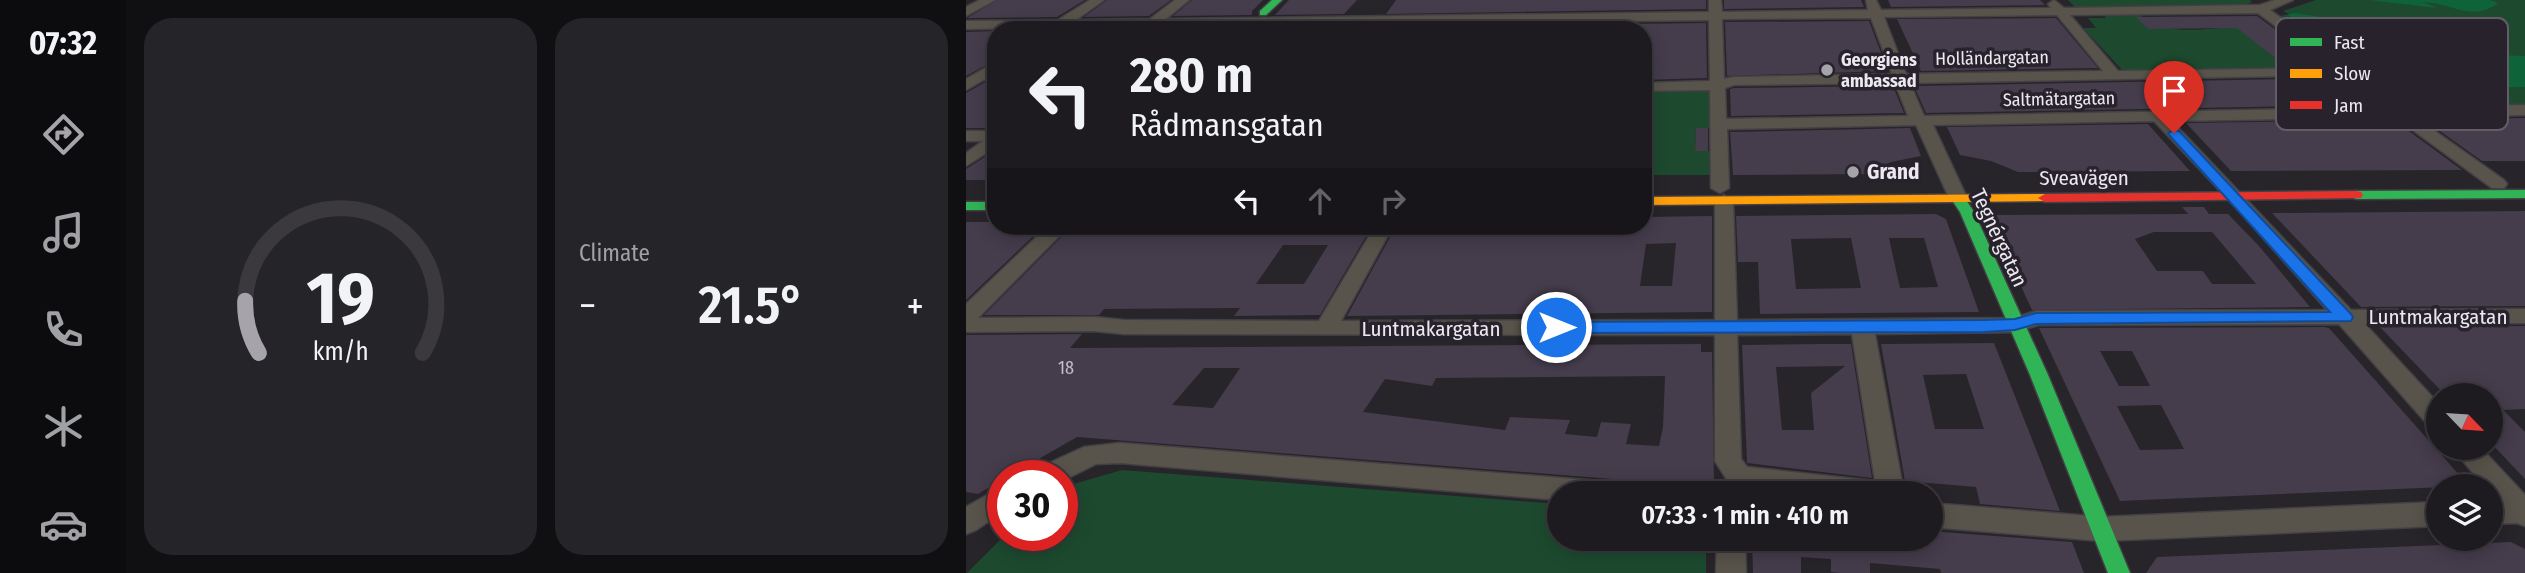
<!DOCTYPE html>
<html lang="en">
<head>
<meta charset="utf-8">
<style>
  :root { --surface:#1d1b20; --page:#252429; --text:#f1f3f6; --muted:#a0a1a5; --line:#3b393e; --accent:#a7a3aa }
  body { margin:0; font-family:"Fira Sans Condensed",sans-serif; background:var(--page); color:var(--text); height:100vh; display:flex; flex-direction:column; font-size:26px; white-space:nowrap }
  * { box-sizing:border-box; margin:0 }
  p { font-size:23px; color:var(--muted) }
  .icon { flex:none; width:38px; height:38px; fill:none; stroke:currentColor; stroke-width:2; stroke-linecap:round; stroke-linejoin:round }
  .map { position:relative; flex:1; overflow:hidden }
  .details { display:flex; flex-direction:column; gap:18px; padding:18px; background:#100f12; width:840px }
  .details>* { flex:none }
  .hud { position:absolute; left:21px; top:21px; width:665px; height:214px; border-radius:28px; box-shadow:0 4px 18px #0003,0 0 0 2px var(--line); background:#1d1b20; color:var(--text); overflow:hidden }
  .needle { width:46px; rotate:115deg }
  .fabs { position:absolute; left:1460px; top:383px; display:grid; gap:14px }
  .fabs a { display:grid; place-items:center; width:77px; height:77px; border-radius:50%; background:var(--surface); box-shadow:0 4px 18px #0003,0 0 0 2px var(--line); font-size:35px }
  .speed { position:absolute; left:21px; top:460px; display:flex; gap:14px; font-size:35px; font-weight:700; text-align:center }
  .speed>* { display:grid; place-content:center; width:91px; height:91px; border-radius:50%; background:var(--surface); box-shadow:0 4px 18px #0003,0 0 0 2px var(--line); line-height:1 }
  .speed .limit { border:10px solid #d22; background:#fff; color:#111 }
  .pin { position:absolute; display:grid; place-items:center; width:60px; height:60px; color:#fff; margin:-72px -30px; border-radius:50% 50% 50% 0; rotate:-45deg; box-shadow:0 0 7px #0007 }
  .pin .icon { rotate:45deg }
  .me { position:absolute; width:77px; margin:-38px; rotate:90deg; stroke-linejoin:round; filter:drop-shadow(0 0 5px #0008) }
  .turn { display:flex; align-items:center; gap:24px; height:147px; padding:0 28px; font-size:32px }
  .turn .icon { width:91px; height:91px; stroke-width:2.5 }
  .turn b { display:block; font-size:49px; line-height:60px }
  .lanes { display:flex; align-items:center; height:66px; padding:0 28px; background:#0003; justify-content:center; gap:35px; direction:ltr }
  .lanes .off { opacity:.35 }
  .big { font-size:52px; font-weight:600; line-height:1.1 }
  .details .tile { flex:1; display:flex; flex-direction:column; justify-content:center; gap:10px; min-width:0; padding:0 24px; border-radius:28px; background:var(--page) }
  .details .dial { align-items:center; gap:0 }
  .dial svg { height:182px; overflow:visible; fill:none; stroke:var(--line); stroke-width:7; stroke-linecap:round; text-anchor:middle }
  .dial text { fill:var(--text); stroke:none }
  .heat { display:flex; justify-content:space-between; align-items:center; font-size:38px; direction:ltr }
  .details .tiles { flex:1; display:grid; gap:18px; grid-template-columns:repeat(2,1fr) }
  .trip { position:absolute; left:581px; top:481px; width:396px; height:70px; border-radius:35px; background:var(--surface); box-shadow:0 4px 18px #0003,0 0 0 2px var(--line); font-weight:600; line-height:70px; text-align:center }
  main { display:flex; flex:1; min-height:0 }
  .tab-bar { display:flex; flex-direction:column; width:126px; justify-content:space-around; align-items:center; background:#0c0b0d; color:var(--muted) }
  .tab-bar .icon { width:49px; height:49px }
  .tab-bar .current { color:var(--accent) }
  .tab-bar b { font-size:32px; color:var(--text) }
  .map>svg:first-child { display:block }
</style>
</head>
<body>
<main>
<nav class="tab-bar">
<b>07:32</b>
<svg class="icon current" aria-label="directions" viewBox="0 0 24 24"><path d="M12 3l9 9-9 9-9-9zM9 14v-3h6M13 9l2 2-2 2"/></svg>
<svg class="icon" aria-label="music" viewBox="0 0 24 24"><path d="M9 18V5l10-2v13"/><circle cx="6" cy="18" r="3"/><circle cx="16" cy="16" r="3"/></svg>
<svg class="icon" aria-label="phone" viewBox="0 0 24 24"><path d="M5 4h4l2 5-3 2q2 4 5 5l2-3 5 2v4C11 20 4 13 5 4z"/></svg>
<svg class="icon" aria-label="climate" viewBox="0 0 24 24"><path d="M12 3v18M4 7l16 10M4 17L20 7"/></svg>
<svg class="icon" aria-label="car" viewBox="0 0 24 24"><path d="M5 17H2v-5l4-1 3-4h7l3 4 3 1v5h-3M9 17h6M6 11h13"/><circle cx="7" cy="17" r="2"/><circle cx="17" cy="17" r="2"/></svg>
</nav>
<section class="details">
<div class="tiles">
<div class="tile dial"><svg viewBox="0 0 100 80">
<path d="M14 69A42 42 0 1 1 86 69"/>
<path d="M14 69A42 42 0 0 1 8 46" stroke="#a7a3aa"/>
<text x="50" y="56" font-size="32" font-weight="700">19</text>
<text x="50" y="72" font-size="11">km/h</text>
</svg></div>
<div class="tile"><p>Climate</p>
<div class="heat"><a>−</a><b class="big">21.5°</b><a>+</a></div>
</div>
</div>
</section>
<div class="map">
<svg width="1559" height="573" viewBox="0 0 1559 573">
  <rect width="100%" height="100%" fill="#27242a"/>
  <g fill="#1d4a2f">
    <polygon points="1102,0 1284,0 1286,2 1279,5 1109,7"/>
    <polygon points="1350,0 1559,0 1559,109 1440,109 1310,17 1323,14 1317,11"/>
    <path d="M 1172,13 C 1198,38 1238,28 1271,27 L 1326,72 L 1160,74 L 1117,28 L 1130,28 L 1122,18 L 1140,18 L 1137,14 Z"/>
    <polygon points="744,89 744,128 730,128 729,150 744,151 745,175 677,175 677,90"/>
    <polygon points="156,470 593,504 593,539 740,539 740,573 1,573 38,536 96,536 96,491 104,485"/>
  </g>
  <g fill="#0f6338">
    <path d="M 1403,0 L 1524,0 L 1532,3 C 1507,23 1483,2 1457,2 L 1471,8 Z"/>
    <path d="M 1328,13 L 1396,23 L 1398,28 L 1394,32 L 1429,41 L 1433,38 L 1460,45 L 1460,35 L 1485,48 L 1503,54 L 1559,56 L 1559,87 L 1415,88 L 1327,28 C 1343,29 1354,42 1369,45 L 1346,26 L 1329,22 L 1322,15 Z"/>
  </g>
  <g fill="#453c4c" fill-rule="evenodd">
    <polygon points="31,0 119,0 91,17 1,18"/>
    <polygon points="141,0 205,0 183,16 118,17"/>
    <polygon points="226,0 297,0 286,11 286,15 207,16"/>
    <polygon points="323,0 391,0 378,14 309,15"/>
    <polygon points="430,0 740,0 740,9 420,14"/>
    <polygon points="758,0 895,0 898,7 758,9"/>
    <polygon points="922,0 1074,0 1079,5 925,7"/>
    <polygon points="1291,16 1358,65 1319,66 1271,28 1182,29 1170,17"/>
    <polygon points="1090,18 1132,68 955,71 931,19"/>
    <polygon points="903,21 922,71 761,76 759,22"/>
    <polygon points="740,23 741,78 677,80 677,30 407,30 409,27"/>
    <polygon points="366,27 364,30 155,30"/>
    <polygon points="30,31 30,60 0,76 0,32"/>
    <polygon points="30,76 30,128 0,128 0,93"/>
    <polygon points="1378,78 1409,101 1440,101 1444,104 960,113 948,86"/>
    <polygon points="927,86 938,113 765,116 764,89 768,88"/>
    <polygon points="1559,118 1559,161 1516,161 1457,119"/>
    <polygon points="1428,120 1496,170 1265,171 1220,123"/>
    <polygon points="1182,124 1224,171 1052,172 1025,161 994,155 981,127"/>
    <polygon points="730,128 742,128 742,151 729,151"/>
    <polygon points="944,128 955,156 925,162 906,174 767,175 764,132"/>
    <polygon points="30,150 30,180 0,180 0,169"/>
    <path d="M 1216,207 L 1238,207 L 1243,214 L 1262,214 L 1293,246 L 1344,307 L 1066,310 L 1022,215 L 1222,214 ZM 1188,232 L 1246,232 L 1290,284 L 1246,284 L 1237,271 L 1191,271 L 1169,239 Z"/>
    <polygon points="1559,211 1559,306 1395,307 1306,213"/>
    <path d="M 970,214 L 980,219 L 1013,312 L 794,314 L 792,262 L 772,262 L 770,216 ZM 885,238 L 895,288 L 830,289 L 825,239 ZM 923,238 L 958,238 L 972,287 L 934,288 Z"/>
    <path d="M 746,216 L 746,312 L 381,316 L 430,226 L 677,226 L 677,217 ZM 710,243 L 706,286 L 674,286 L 680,244 Z"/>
    <polygon points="0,222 30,222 30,226 78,226 0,300"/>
    <path d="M 106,226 L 406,226 L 354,315 L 268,316 L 274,308 L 138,309 L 133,315 L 18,315 ZM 317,245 L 362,245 L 338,284 L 290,284 Z"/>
    <polygon points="1559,326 1559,409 1537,410 1559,432 1559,479 1524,442 1524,396 1480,396 1414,327"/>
    <path d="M 1358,327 L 1363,328 L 1503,486 L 1154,501 L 1073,328 ZM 1134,351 L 1166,351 L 1184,386 L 1153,386 ZM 1195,405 L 1218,449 L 1174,450 L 1151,406 Z"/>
    <path d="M 116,334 L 104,348 L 735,344 L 735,352 L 746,352 L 748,487 L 111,437 L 43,476 L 37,476 L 37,479 L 12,494 L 0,492 L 0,335 ZM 238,368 L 274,368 L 247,408 L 206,405 ZM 699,376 L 697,427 L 693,446 L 660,444 L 665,424 L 635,422 L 631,437 L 599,434 L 604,420 L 544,417 L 539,430 L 397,412 L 419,379 L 466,386 L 470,378 Z"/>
    <path d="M 1028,343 L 1075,462 L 1094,511 L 1014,504 L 1010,487 L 939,481 L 915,344 ZM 1000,374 L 1018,429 L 969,429 L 957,375 Z"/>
    <path d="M 856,344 L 885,344 L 906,478 L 781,463 L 776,345 ZM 879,366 L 845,393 L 848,430 L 816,430 L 810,367 Z"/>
    <polygon points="964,531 1106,542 1118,573 975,573 974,569 904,563 904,573 874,573 865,572 865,559 835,557 835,573 787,573 786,539 964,539"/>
    <polygon points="1545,542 1559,549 1559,573 1180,573 1191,557"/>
  </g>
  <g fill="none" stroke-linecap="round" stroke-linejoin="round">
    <defs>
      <g id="street">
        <polygon points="14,0 29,0 0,16 0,7"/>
        <path d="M 124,0 L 138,0 L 110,20 L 184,19 L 209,0 L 223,0 L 200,19 L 743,12 L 743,0 L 755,0 L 756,12 L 902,10 L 900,0 L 910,0 L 915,10 L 1085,8 L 1082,4 L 1088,0 L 1098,8 L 1294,5 L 1309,0 L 1327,0 L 1304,10 L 1379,64 L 1382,72 L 1380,75 L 944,83 L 958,116 L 1559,105 L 1559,115 L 1449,117 L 1538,180 L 1541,184 L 1538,188 L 1526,188 L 1429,117 L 1206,121 L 1385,310 L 1559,309 L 1559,323 L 1399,324 L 1472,403 L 1472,428 L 1463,426 L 1373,324 L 1072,325 L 1050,332 L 909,334 L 938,494 L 811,494 L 785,491 L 763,483 L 749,461 L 749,335 L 158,334 L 128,331 L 0,332 L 0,304 L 82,226 L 103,226 L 12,318 L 128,317 L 158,320 L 353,321 L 409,226 L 427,226 L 375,321 L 749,320 L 749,201 L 758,195 L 767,201 L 771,320 L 1048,318 L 1070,311 L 1361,310 L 1275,213 L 1188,121 L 967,125 L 1002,200 L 993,206 L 984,200 L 950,125 L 761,129 L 763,188 L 754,193 L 745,188 L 744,90 L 677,91 L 677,83 L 744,81 L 743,20 L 0,29 L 0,21 L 92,20 ZM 1292,13 L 1366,68 L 1152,71 L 1104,15 ZM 1091,15 L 1137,71 L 940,74 L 918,17 ZM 905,18 L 926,74 L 768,77 L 758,79 L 756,19 ZM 929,83 L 942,116 L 760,119 L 759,88 L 768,85 ZM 886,334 L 909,481 L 781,467 L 775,459 L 771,335 Z"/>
        <polygon points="30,62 30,73 0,90 0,79"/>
        <polygon points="0,131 30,131 30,147 0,166 0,153 17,141 0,141"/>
        <polygon points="154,443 659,483 669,486 672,494 593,494 593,500 154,463 130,464 96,481 96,476 68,476 72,468 118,447"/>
        <polygon points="1486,448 1515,448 1559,495 1559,526 1551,523 1524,524 1524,500 1530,500 1524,494 1524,486 1518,486"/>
        <polygon points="37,486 37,512 10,530 0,534 0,507"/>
        <polygon points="1472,502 1472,526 1136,541 964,527 964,503 1136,517"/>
        <polygon points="751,539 779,539 780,573 750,573"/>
      </g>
      <g id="fast">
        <polygon points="306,0 316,0 300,15 294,15 294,11"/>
        <polygon points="1559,190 1559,198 1390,199 1383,195 1390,191"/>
        <polygon points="993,196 998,197 1008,212 1082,375 1164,573 1142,573 1064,375 994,212 986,200"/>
        <rect x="0" y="202" width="30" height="8"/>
      </g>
      <polygon id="slow" points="1079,194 1086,198 1084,201 677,205 677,197"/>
      <polygon id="jam" points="1390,191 1395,192 1397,195 1395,198 1079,202 1072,198 1079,194"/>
    </defs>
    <use href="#street" stroke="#434045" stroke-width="3"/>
    <use href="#fast" stroke="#434045" stroke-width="3"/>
    <use href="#slow" stroke="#434045" stroke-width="3"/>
    <use href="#jam" stroke="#434045" stroke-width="3"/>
    <use href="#street" fill="#58544b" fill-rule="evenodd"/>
    <use href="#fast" fill="#30b455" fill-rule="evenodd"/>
    <use href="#slow" fill="#ff9f0a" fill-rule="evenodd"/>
    <use href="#jam" fill="#e5322d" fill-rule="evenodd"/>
  </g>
  <polygon fill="#1a73e8" stroke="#114b97" stroke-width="2" points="1208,130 1213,131 1385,314 1387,317 1385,321 1070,324 1049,330 1018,332 590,333 582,327 590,322 1018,320 1049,319 1070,313 1364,312 1204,136 1202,133"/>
  <g fill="#a7a3aa" stroke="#27222c" stroke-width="2.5">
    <circle cx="861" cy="70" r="7"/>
    <circle cx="887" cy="172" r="7"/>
  </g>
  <g text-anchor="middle" stroke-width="7" stroke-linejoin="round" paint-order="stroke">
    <g font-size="18" fill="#ece8ef" stroke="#27222c">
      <text transform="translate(1026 58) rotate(-1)" y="6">Holländargatan</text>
      <text transform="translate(1093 99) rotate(-1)" y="6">Saltmätargatan</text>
    </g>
    <g font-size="18" font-weight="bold" fill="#ece8ef" stroke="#27222c" text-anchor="start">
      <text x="875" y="66">Georgiens<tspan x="875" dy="21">ambassad</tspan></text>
    </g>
    <g font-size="18" fill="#c2bdc6">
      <text x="100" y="374">18</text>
    </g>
    <g font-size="21" font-weight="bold" fill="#ece8ef" stroke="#27222c" text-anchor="start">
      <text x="901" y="179">Grand</text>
    </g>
    <g font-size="21" fill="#ece8ef" stroke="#27222c">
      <text x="1118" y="185">Sveavägen</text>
      <text transform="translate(1033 238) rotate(65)" y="7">Tegnérgatan</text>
      <text x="1472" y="324">Luntmakargatan</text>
      <text x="465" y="336">Luntmakargatan</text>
    </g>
  </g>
  <rect x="1310" y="18" width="232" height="112" rx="10" fill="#27222c" stroke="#625d66" stroke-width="2"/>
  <rect x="1324" y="38" width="32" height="8" fill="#30b455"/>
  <rect x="1324" y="69" width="32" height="9" fill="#ff9f0a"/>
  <rect x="1324" y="101" width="32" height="8" fill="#e5322d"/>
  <g font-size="19" fill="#ece8ef">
    <text x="1368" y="49">Fast</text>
    <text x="1368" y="80">Slow</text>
    <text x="1368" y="112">Jam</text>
  </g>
</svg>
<div class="fabs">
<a><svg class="needle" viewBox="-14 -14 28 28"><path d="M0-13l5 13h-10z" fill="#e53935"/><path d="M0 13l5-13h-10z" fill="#a0a1a5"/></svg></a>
<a><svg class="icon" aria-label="layers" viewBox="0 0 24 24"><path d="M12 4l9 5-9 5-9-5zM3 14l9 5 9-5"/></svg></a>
</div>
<div class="speed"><div class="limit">30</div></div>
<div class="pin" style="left:1208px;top:133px;background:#d93025"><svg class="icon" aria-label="arrive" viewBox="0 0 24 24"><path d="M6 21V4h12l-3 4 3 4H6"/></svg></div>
<svg class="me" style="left:590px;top:327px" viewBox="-20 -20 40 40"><circle r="17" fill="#1a73e8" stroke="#fff" stroke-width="3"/><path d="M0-11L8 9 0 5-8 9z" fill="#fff"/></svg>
<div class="trip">07:33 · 1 min · 410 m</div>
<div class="hud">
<div class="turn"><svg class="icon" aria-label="left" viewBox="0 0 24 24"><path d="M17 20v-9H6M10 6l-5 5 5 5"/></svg><div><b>280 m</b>Rådmansgatan</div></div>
<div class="lanes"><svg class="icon" aria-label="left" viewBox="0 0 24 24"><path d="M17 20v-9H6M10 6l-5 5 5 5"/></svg><svg class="icon off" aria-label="ahead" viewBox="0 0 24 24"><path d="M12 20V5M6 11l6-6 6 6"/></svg><svg class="icon off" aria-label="right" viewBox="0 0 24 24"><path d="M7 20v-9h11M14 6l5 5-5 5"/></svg></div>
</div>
</div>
</main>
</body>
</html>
